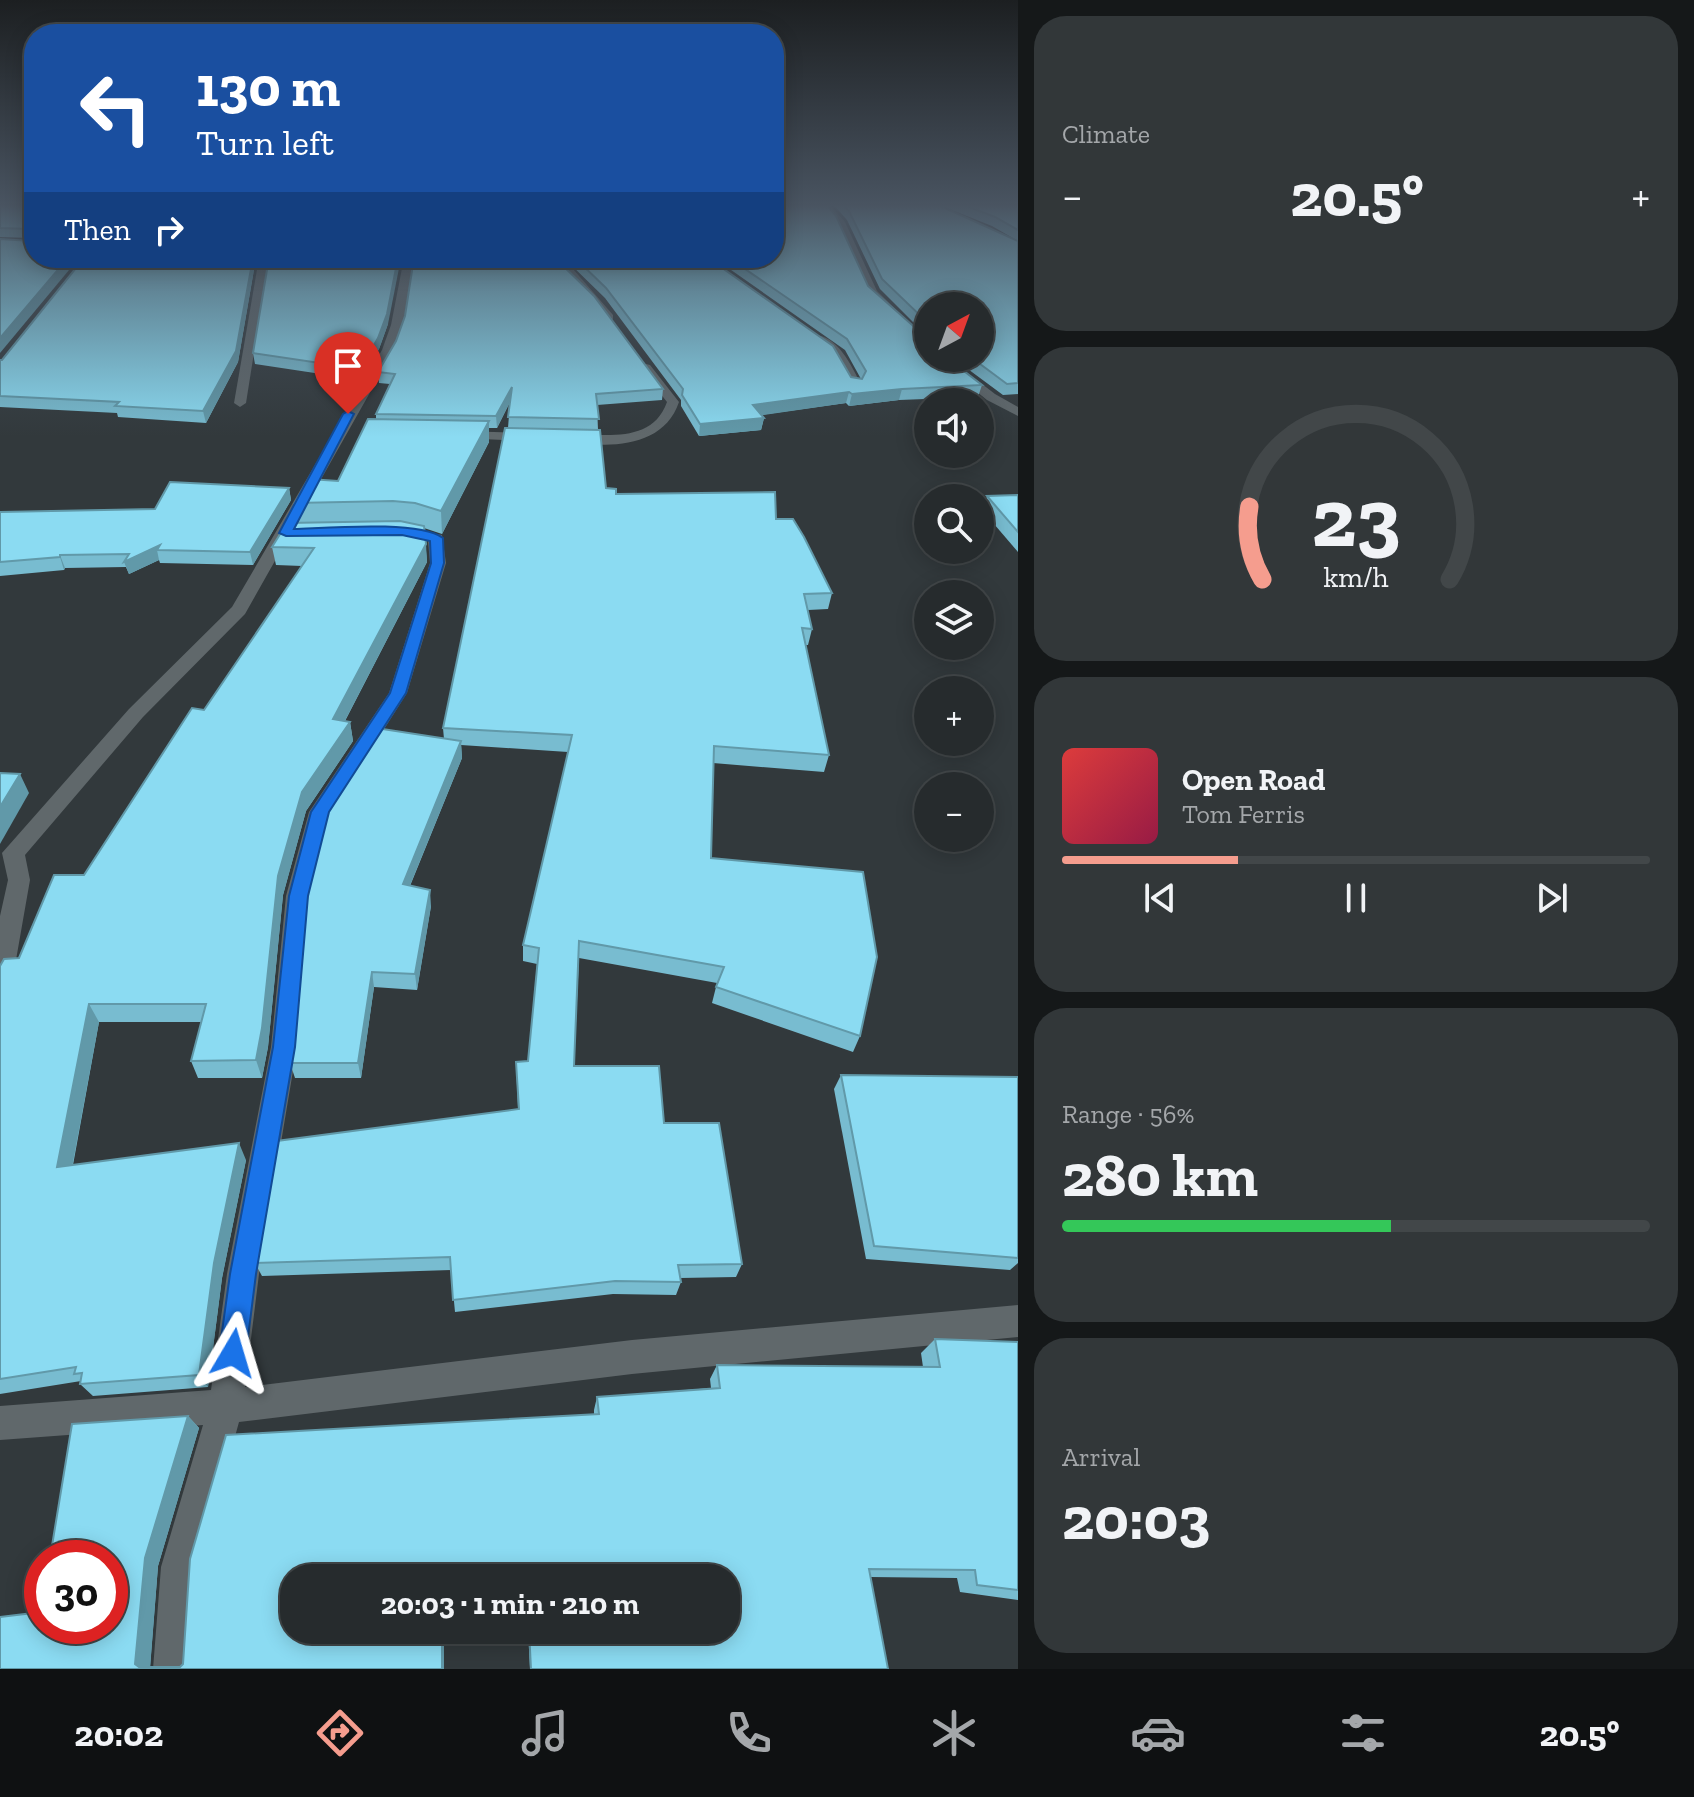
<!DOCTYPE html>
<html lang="en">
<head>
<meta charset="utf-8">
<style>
  :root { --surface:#262b2d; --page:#323739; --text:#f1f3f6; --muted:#a4a7aa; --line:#424749; --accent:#f59d8e }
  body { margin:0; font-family:"Zilla Slab",serif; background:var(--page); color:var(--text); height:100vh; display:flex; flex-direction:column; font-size:30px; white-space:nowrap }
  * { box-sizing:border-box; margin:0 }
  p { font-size:26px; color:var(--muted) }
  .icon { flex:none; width:44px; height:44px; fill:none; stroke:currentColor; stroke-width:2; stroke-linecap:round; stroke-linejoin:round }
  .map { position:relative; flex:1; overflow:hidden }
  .panel { display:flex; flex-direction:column; gap:16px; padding:16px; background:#151819; width:676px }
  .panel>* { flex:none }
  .top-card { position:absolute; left:24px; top:24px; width:760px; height:244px; border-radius:32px; box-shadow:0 4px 20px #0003,0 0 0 2px var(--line); background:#1a4fa0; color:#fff; overflow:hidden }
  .needle { width:52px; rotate:41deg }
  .tools { position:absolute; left:914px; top:292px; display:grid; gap:16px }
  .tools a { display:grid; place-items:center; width:80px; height:80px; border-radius:50%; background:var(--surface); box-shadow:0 4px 20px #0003,0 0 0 2px var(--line); font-size:40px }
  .speed { position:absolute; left:24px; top:1540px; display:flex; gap:16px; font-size:40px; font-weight:700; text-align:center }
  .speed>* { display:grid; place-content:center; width:104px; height:104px; border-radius:50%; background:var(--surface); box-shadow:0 4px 20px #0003,0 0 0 2px var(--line); line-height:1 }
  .speed .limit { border:12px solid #d22; background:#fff; color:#111 }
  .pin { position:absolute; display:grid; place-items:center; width:68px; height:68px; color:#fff; margin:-82px -34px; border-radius:50% 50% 50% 0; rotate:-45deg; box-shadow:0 0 8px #0007 }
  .pin .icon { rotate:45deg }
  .me { position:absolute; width:88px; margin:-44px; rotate:7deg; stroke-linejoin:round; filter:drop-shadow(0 0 6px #0008) }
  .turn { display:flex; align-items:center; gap:28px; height:168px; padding:0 40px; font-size:36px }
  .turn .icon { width:104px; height:104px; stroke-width:2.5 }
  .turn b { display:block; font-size:56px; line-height:68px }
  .then { display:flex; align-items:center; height:76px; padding:0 40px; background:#0003; gap:16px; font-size:30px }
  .big { font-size:60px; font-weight:700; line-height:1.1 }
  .panel .widget { flex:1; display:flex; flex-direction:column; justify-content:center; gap:12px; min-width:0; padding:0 28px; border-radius:32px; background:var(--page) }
  .panel .dial { align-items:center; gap:0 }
  .dial svg { height:208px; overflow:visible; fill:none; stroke:var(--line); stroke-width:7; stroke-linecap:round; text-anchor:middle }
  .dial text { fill:var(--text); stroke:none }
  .song { display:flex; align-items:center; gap:24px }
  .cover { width:96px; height:96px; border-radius:12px; background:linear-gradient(135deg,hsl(0 70% 55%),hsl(340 70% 35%)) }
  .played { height:8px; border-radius:4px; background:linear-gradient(90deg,var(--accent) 30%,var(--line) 30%) }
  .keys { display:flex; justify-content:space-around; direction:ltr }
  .heat { display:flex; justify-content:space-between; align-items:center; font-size:44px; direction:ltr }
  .charge { height:12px; border-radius:6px; background:linear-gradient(90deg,#34c759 56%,var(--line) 0) }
  .trip { position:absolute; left:280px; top:1564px; width:460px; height:80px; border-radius:32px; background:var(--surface); box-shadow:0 4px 20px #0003,0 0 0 2px var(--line); font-weight:700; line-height:80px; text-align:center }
  .tab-bar { display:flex; height:128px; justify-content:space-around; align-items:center; background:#0f1112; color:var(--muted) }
  .tab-bar .icon { width:56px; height:56px }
  .tab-bar .active { color:var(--accent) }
  .tab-bar b { font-size:36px; color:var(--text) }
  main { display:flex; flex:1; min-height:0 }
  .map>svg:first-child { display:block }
</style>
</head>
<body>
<main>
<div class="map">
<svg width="1018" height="1669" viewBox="0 0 1018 1669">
  <rect width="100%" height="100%" fill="#32393c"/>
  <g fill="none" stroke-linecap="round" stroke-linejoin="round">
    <g fill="#60686b" fill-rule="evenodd">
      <polygon points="821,204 829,204 845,222 877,291 928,341 928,350 868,294 837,223"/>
      <polygon points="259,258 269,258 246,403 240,407 234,403"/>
      <polygon points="404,258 414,258 403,325 394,350 245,614 143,717 25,855 30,880 13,977 9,984 0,987 0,916 8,880 2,853 129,709 232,607 382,350 391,325"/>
      <polygon points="549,258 566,261 613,315 613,319 605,319 560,265"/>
      <path d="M 811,335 C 837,333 851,365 861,384 L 859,387 L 851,387 L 833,355 L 811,339 Z"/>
      <polygon points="935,358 948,358 995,394 1018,407 1018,416 987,400"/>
      <path d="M 646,364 L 650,365 L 679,402 C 664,447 610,449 569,441 L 567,438 L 574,434 C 609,435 653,442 667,402 L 640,368 Z"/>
      <polygon points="462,431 531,433 538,437 531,441 457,438 455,435"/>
      <polygon points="397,526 442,535 446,563 407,693 331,813 310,896 297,1047 259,1274 245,1387 632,1340 1018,1305 1018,1337 632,1374 239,1422 199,1567 193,1669 153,1669 161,1567 203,1425 0,1440 0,1406 211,1390 227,1274 271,1047 286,896 309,812 389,693 430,563 428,541 392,534 389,531"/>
    </g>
  </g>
  <g fill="#78bcd0">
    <polygon points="0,204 34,204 34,258 31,241 32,238 0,237"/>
    <polygon points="833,204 936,204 1018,241 1018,394 1003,395 953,358 980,358 928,306 928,337 880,289 847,220"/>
    <polygon points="937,204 1018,204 1018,241 992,226"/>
    <polygon points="84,258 256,258 238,362 206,423 118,417 117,413 0,407 0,360 2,360"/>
    <polygon points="564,258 707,258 851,377 861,379 845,350 714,258 774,258 868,286 928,358 982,385 978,397 899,400 849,406 846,403 761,415 764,418 761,430 699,436 681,406 681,400 605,298"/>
    <polygon points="405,316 663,389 662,400 597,405 598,430 606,488 616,494 776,519 832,593 828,609 808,610 812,629 808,645 806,645 829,755 824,772 713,763 711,858 860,1036 853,1052 712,1003 717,983 579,958 574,1066 664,1123 742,1264 736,1277 680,1278 681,1282 676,1295 613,1294 455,1312 451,1270 262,1276 255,1263 518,1109 516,1062 528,1061 537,964 523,961 523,945 568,752 461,745 462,758 410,886 431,906 417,990 374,987 361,1078 295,1078 290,1063 444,739 443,728 508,428 510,402 497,428 489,428 489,442 442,534 424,528 427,562 345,721 350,722 353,741 306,811 283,895 268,1047 262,1078 198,1078 191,1061 201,1022 99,1022 73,1165 246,1160 222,1278 208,1387 93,1396 80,1384 81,1381 0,1394 0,966 19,958 84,875 204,710 302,566 276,565 272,547 299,523 295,503 338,481 376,419 376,414 390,384 379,383 378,372 396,341"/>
    <polygon points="388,324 379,349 361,380 255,364 253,353"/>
    <polygon points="289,488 291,500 253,565 160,563 159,560 129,574 126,567 65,568 64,570 0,576 0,512 155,509"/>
    <polygon points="1018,495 1018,552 982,510 987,496"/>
    <polygon points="841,1075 1018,1077 1018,1263 1010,1270 866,1259 834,1089"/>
    <polygon points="935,1339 1018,1342 1018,1600 960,1592 957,1578 870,1577 888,1669 530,1669 528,1630 726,1630 726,1578 294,1578 294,1630 458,1630 458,1643 444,1644 444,1669 0,1669 0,1617 41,1612 42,1605 42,1626 110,1626 110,1558 50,1558 72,1424 188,1416 199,1428 158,1566 150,1667 180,1667 183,1664 190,1559 226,1435 594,1414 594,1410 597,1397 711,1388 710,1379 717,1365 923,1367 921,1353"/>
  </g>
  <g fill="#6199a9">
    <polygon points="68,258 79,258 0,353 0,338"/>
    <polygon points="253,258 256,258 238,362 206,423 203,411"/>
    <polygon points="398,258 401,258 388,324 379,349 361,380 360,369"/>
    <polygon points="512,387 512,398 497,428 496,416"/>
    <polygon points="902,389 899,400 849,406 852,394"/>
    <polygon points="849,392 846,403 750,417 753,405"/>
    <polygon points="764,418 761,430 699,436 700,424"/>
    <polygon points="489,421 489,442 442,534 441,511"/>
    <polygon points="289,488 291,500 253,565 250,552"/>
    <polygon points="426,544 427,562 336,738 333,719"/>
    <polygon points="160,545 157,550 159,560 129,574 124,562"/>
    <polygon points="60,555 65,568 64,570 60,557"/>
    <polygon points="350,722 353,741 306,811 283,895 268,1047 262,1078 256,1060 278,876 302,792"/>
    <polygon points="461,741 462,758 404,900 403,884"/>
    <polygon points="20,774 29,793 0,844 0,807"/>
    <polygon points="430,890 431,906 417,990 415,974"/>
    <polygon points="372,972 374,987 361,1078 358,1063"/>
    <polygon points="89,1004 99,1022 69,1184 57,1167"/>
    <polygon points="239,1143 246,1160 222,1278 208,1387 199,1375 214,1263"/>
    <polygon points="188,1416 199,1428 158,1566 150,1669 139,1667 135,1664 145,1558"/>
    <polygon points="442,1638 444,1644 444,1669 442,1669"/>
  </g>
  <g fill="#8bdbf2" stroke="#6199a9" stroke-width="2">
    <polygon points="0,204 34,204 34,232 31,229 0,228"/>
    <polygon points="774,204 826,204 836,216 868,286 928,339 928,358 947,358 982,385 902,389 852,394 849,392 753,405 764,418 700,424 682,395 683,389 606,288 575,258 708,258 833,346 851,377 862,379 866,371 847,339 729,258 774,258"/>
    <polygon points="842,204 936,204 1018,241 1018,383 1007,384 972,358 980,358 980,306 928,306 928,323 882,279 849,211"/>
    <polygon points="961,204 1018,204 1018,230 995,217"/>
    <polygon points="34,232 34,258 68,258 0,338 0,239 31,241"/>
    <polygon points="84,258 253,258 236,351 203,411 115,406 119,402 0,396 0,360 2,360"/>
    <polygon points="269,258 398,258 387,314 378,338 360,369 253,353"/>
    <polygon points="414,258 555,258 594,296 663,389 596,394 599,419 508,417 512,387 496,416 376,414 395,374 378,372 396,341 405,316"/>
    <polygon points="368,419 489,421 441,511 415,503 393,501 295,503 309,479 338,481"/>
    <polygon points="505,428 600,430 606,488 616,489 616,494 775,492 776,519 793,519 804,537 832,593 804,594 812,629 802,628 829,755 714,746 711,858 863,872 877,957 860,1036 716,987 724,967 579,941 574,1066 659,1066 664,1123 719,1123 742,1264 678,1265 681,1282 615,1281 453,1300 450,1257 255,1263 277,1141 519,1109 516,1062 528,1061 539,948 523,945 572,735 443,728"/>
    <polygon points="170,482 289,488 250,552 157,550 160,545 124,562 129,554 60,555 60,557 0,562 0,512 155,509"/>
    <polygon points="1018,495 1018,532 987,496"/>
    <polygon points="400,521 424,526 426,544 333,719 350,722 302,792 278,876 262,1028 256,1060 191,1061 206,1004 89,1004 57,1167 239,1143 214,1263 199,1375 80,1384 82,1373 74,1374 76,1367 0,1379 0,966 4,959 19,958 54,875 84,875 192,708 204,710 314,548 272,547 287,523"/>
    <polygon points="376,728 461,741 403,884 430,890 415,974 372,972 358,1063 290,1063 309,880 331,798"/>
    <polygon points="0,773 20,774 0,807"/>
    <polygon points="841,1075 1018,1077 1018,1258 874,1246"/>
    <polygon points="935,1339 1018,1342 1018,1590 977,1585 975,1570 869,1569 888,1669 531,1669 529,1630 726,1630 726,1578 294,1578 294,1630 456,1630 456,1637 442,1638 442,1669 0,1669 0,1617 41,1612 42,1605 42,1626 110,1626 110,1558 50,1558 72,1424 188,1416 145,1558 135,1664 139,1667 180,1667 183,1664 190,1559 226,1435 599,1414 597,1397 720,1388 717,1365 940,1367"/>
  </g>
  <linearGradient id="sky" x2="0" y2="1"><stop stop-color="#1c1f21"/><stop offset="0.47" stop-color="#495461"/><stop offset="1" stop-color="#495461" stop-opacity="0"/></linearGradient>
  <rect width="1018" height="437" fill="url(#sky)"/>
  <path fill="#1a73e8" stroke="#114b97" stroke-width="2" d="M 348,411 L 354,414 L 294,529 C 327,528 418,520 443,538 L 444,563 L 406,693 L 329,812 L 308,896 L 295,1047 L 256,1274 L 246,1353 L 242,1363 L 233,1367 L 223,1363 L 219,1353 L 230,1274 L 273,1047 L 289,896 L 311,812 L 390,693 L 431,563 L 430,541 L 402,535 L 286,536 L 279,533 L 343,414 Z"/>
</svg>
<div class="tools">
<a><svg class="needle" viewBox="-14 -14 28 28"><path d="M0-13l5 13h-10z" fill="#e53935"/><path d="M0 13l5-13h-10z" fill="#a4a7aa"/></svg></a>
<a><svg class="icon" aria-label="sound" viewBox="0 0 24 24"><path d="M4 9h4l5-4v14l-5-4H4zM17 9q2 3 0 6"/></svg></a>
<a><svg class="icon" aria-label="search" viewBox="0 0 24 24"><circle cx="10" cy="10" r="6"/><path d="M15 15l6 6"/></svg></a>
<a><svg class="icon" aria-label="layers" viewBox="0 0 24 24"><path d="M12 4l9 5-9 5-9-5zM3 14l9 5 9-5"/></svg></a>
<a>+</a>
<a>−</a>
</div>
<div class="speed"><div class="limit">30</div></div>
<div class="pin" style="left:348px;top:414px;background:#d93025"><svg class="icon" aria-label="arrive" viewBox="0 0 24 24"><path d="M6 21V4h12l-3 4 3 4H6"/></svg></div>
<svg class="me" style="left:233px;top:1353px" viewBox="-20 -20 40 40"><path d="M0-17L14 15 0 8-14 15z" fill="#1a73e8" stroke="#fff" stroke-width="4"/></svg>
<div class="trip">20:03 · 1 min · 210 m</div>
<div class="top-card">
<div class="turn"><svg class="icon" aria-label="left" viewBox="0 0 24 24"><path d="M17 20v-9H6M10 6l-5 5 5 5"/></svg><div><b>130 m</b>Turn left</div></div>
<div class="then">Then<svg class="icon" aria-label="right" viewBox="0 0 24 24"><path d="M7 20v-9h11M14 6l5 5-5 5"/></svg></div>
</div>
</div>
<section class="panel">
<div class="widget"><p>Climate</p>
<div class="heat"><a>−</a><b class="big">20.5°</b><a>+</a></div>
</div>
<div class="widget dial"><svg viewBox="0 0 100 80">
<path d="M14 69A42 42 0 1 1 86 69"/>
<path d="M14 69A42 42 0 0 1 9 41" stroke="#f59d8e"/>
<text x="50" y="56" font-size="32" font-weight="700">23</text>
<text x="50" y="72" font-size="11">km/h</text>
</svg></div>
<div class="widget">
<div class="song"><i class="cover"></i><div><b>Open Road</b><p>Tom Ferris</p></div></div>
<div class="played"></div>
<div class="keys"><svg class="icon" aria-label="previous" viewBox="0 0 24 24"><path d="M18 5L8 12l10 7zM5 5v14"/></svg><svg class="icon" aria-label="pause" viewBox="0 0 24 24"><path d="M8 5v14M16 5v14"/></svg><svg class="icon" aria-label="next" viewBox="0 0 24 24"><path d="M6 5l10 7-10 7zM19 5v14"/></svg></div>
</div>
<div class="widget"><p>Range · 56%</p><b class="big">280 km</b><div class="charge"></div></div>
<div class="widget"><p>Arrival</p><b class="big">20:03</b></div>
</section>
</main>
<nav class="tab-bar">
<b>20:02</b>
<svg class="icon active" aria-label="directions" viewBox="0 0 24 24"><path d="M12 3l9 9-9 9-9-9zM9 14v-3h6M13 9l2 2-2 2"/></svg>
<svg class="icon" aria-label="music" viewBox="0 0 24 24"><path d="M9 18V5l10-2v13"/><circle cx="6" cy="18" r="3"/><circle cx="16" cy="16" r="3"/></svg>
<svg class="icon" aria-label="phone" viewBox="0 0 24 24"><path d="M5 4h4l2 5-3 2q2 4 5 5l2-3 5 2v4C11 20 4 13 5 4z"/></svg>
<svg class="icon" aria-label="climate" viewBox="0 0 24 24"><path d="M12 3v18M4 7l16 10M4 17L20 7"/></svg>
<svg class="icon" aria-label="car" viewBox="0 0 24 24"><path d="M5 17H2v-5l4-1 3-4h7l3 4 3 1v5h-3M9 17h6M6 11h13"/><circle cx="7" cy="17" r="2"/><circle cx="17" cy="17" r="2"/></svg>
<svg class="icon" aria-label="filters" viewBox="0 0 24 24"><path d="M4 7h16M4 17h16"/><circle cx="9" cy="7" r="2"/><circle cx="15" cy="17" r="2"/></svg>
<b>20.5°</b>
</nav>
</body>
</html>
